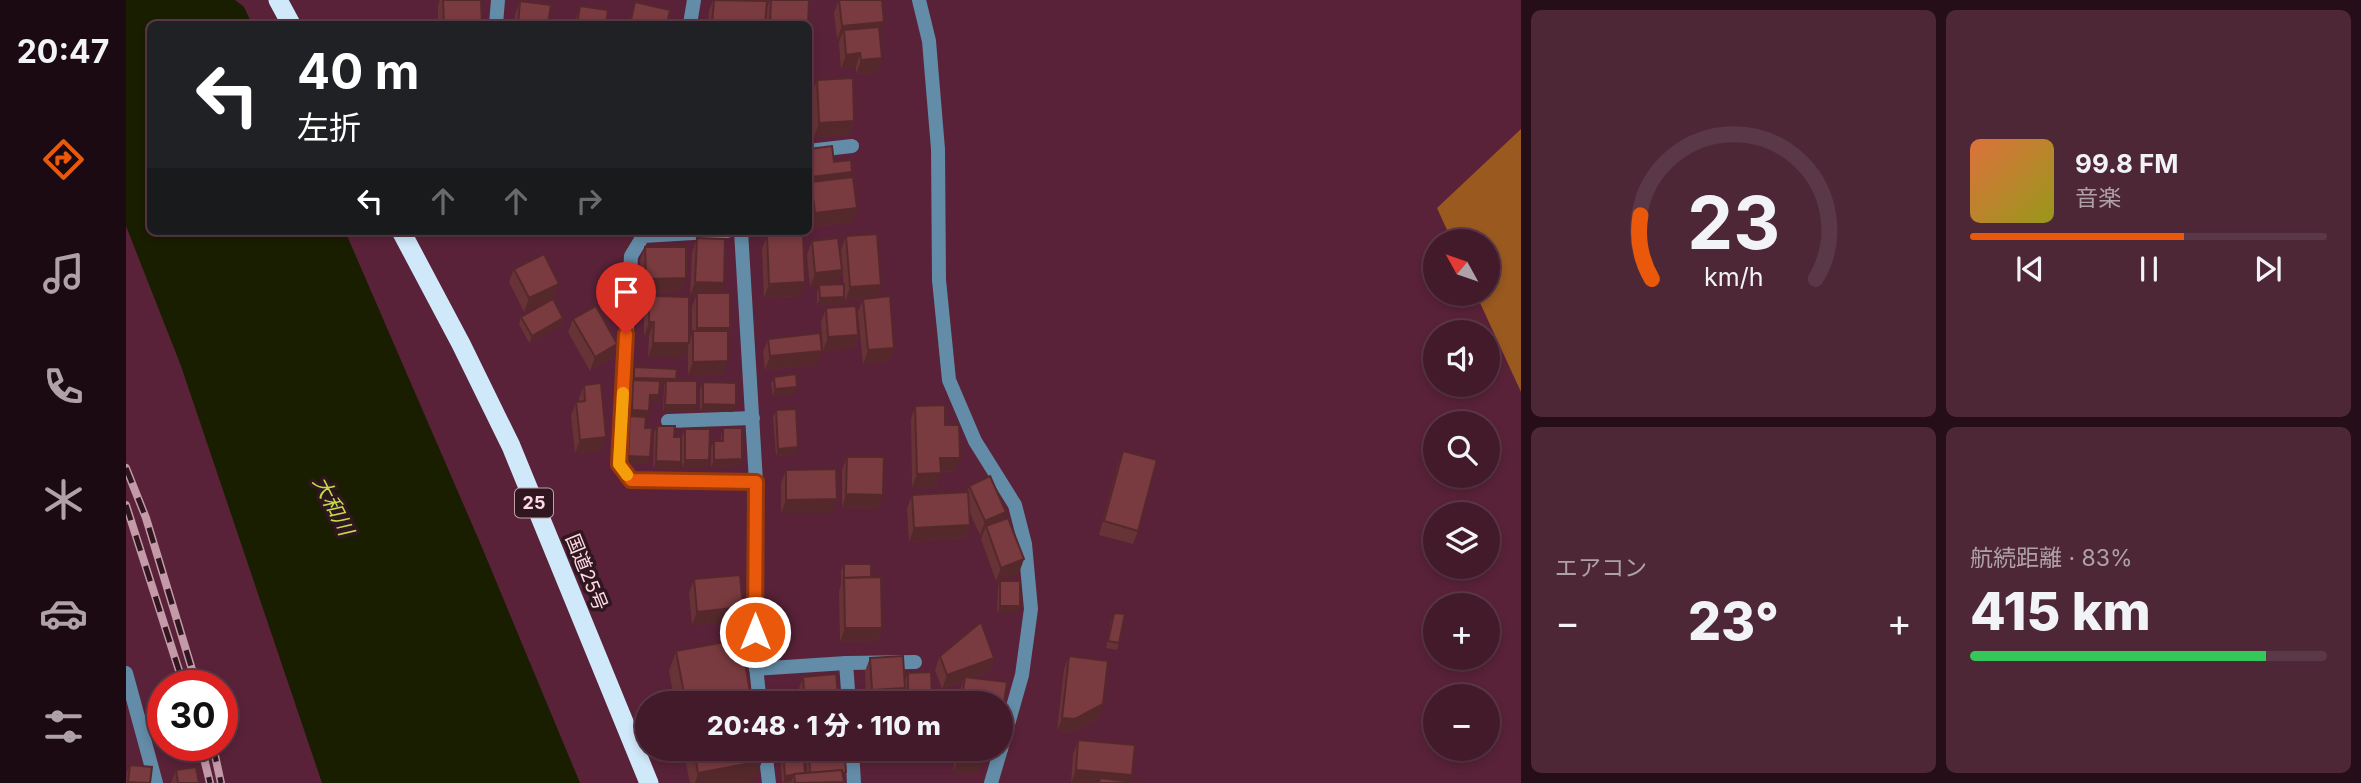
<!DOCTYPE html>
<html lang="ja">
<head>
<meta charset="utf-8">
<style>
  :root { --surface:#431a2a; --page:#4d2736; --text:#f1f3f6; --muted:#afa1a8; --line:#5b3847; --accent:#ea580c }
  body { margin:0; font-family:Inter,"Noto Sans JP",sans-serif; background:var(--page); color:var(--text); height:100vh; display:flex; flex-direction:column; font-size:26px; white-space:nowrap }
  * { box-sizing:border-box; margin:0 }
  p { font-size:23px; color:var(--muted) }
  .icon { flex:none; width:38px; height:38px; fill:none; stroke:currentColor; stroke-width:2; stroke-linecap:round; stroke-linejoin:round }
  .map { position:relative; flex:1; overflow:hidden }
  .sheet { display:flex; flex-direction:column; gap:10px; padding:10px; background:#250e17; width:840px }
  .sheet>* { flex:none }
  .guide { position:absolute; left:21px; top:21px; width:665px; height:214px; border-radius:10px; box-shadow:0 4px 10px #0003,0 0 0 2px var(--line); background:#202124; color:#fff; overflow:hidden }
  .needle { width:46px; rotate:310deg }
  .fabs { position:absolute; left:1297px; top:229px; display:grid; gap:14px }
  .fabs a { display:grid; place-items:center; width:77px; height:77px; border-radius:50%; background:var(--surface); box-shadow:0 4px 10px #0003,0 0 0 2px var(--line); font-size:35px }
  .speed { position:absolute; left:21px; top:670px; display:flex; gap:14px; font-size:35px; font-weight:700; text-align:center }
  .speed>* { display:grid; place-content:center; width:91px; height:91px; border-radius:50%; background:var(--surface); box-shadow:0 4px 10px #0003,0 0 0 2px var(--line); line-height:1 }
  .speed .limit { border:10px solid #d22; background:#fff; color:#111 }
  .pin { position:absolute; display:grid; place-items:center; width:60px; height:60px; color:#fff; margin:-72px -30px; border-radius:50% 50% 50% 0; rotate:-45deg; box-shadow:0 0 7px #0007 }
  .pin .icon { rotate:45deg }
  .me { position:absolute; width:77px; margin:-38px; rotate:0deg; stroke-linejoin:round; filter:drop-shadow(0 0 5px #0008) }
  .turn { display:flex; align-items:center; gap:24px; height:147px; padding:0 35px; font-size:32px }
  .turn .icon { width:91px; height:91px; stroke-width:2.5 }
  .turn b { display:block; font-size:49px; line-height:60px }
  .lanes { display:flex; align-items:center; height:66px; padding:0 35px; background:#0003; justify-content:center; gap:35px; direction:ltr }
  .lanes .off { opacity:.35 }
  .big { font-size:52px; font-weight:800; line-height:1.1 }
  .sheet .card { flex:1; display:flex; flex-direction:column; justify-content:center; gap:10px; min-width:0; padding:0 24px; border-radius:10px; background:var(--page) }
  .sheet .dial { align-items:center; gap:0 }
  .dial svg { height:182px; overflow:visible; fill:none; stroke:var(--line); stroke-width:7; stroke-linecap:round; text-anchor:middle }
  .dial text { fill:var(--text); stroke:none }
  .song { display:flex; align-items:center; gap:21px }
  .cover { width:84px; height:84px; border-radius:10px; background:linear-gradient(135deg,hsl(20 70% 55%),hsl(60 70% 35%)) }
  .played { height:7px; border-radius:4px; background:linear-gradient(90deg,var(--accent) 60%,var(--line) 60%) }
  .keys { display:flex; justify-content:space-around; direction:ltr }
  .heat { display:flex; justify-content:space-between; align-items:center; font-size:38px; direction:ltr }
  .charge { height:10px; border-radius:5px; background:linear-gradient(90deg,#34c759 83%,var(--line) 0) }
  .sheet .tiles { flex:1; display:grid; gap:10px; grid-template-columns:repeat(2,1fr) }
  .trip { position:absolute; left:509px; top:691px; width:378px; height:70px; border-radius:35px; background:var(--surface); box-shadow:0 4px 10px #0003,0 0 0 2px var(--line); font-weight:800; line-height:70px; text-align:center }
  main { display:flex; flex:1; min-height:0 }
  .tabs { display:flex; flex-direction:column; width:126px; justify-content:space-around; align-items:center; background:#1b0a11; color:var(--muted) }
  .tabs .icon { width:49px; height:49px }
  .tabs .active { color:var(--accent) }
  .tabs b { font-size:32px; color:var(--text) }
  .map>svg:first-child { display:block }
</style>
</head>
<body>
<main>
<nav class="tabs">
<b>20:47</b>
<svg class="icon active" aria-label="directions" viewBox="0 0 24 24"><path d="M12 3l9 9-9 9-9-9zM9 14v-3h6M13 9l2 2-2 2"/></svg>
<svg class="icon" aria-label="music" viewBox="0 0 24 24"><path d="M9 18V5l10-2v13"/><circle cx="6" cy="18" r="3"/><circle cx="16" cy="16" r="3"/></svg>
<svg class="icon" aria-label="phone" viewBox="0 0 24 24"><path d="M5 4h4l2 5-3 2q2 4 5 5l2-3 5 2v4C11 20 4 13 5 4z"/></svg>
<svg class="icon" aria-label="climate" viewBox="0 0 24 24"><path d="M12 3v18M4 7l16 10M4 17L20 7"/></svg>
<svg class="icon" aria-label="car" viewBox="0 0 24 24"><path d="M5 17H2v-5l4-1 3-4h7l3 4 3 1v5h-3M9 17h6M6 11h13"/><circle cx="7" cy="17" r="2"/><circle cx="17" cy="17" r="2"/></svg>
<svg class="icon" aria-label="filters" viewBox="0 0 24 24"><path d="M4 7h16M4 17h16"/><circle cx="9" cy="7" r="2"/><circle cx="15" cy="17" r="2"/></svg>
</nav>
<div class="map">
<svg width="1395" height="783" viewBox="0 0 1395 783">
  <rect width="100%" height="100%" fill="#592238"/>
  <polygon fill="#9a591f" points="1395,129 1395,392 1350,294 1362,294 1362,242 1326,241 1311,208"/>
  <polygon fill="#191e00" points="0,0 109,0 118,7 126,24 24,24 24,231 219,231 355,545 454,783 196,783 55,366 0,226"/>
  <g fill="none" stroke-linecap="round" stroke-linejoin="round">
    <g stroke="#638ca8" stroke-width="14">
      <polyline points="564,24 568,0"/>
      <polyline points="601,231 517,236 505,256 493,464 505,480 630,482"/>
      <polyline points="542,421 627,418"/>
      <polyline points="720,663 723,704"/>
      <polyline points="630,669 720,663 789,662"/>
      <polyline points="726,749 728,783"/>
    </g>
    <g stroke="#638ca8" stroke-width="14">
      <polyline points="370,24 372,0"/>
      <polyline points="682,151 726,146"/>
      <polyline points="615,231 630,482 629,657 634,704"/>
      <polyline points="0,673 30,783"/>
      <polyline points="639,749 643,783"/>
    </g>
    <g stroke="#638ca8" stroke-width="14">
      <polyline points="793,0 803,41 812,149 813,280 823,380 849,441 889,505 899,544 905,609 896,675 875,749"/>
      <polyline points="865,783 875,749"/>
    </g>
    <g stroke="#cfe8fa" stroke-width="19">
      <polyline points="152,0 165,24"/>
      <polyline points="275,231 335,344 385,446 523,783"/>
    </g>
    <defs>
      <g id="rail">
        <polyline points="0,468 20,518 71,686"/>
        <polyline points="0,505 58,686"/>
        <polyline points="75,746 84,783"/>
        <polyline points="87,746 95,783"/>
      </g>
    </defs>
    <use href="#rail" stroke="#c499a8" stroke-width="8"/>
    <use href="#rail" stroke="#2f161f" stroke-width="5" stroke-dasharray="16" stroke-linecap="butt"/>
  </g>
  <g fill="#683336">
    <polygon points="314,0 355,0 356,24 312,24 312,6"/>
    <polygon points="587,0 623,0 640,10 644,0 683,0 682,24 582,24 583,11"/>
    <polygon points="713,0 753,34 756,58 751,72 730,74 730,67 715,69 713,44 714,39 711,39 708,13"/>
    <polygon points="394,1 422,24 388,24 389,15"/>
    <polygon points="509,2 541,24 502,24"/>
    <polygon points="454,6 480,24 448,24"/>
    <polygon points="691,80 728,121 723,135 688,137 686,93"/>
    <polygon points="682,149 708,162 724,177 731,208 726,222 684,227 682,214"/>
    <polygon points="641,236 674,296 638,298 636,249"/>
    <polygon points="720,236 755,285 750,298 763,361 737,364 732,312 737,299 719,301 715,250"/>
    <polygon points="571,238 598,283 594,293 604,328 602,333 597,375 562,375 562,345 566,334 566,307 570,296 564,296 566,252"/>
    <polygon points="686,241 716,270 711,283 694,285 718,297 716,304 691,305 691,292 693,285 684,287 681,255"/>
    <polygon points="519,247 555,292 515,293 514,261"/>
    <polygon points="388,269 428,298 398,312 383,282"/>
    <polygon points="523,296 558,357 522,357 523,336 518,336 518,310"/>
    <polygon points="700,308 732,335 728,348 697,351 695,322"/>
    <polygon points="395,317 437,318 435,325 403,343 393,324"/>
    <polygon points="447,319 491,344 486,358 464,371 442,332"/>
    <polygon points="642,339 691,365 639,370 637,352"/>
    <polygon points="508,367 549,381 569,412 537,412 538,385 534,385 531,402 524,402 520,418 519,428 524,457 522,464 499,463 502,423 504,417 506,374"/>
    <polygon points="648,377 669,394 647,396 645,384"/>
    <polygon points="577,382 607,412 574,411 574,389"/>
    <polygon points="458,385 475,451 449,453 445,416 450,402 453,402 453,398"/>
    <polygon points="789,406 819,425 829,471 815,472 810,487 786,487 785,419"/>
    <polygon points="650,410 670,454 650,456 647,417"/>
    <polygon points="531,426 548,437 555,462 552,469 527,468 528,433"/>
    <polygon points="597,428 616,459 614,466 585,467 585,448 588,441 595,441 595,435"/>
    <polygon points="559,429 581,467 556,467 556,436"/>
    <polygon points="997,451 1012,531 1007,544 973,535 992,464"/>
    <polygon points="721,457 752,509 716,508 716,470"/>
    <polygon points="660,470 706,513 655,513 655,483"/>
    <polygon points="843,486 877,519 893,573 870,581 855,539 857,534 854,535 843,511 844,525 839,538 783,542 781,509 786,495 841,492"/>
    <polygon points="718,564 745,577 756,628 751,641 714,642 713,592 715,584 715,571"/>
    <polygon points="568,579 612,621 566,625 563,593"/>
    <polygon points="874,581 892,613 871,613 872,588"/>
    <polygon points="988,613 993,643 991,650 980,648 985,620"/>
    <polygon points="550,651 626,704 549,704 543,671"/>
    <polygon points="814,656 868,658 863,671 846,678 875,704 832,704 834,690 837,681 816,689 809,670"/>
    <polygon points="943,656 972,718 945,733 931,731 938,669"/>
    <polygon points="744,658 779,688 776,696 779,704 740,704 739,671"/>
    <polygon points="782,673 804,701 812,704 780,704 779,680"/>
    <polygon points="677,677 713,704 673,704 672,691"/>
    <polygon points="952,740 1003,781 1015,783 945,783 947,754"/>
    <polygon points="557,749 634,749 625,782 617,783 564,783"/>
    <polygon points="654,749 677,749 679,773 681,773 680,757 682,752 678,752 678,749 702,749 703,759 718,779 717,783 656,783"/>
    <polygon points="830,749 866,749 849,775 827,772"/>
    <polygon points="4,765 24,783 0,783 1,772"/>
    <polygon points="50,770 73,783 45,783"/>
  </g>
  <g fill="#55292c">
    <polygon points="758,22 753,35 718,30 714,39 711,39 716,26"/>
    <polygon points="734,53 730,67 715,69 720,55"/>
    <polygon points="756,58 751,72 730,74 735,60"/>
    <polygon points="728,121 723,135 688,137 693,123"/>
    <polygon points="726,172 721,186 685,182 682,189 682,185 685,177"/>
    <polygon points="731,208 726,222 684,227 689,213"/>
    <polygon points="716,270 711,283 684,287 689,273"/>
    <polygon points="560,278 555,292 515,293 520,279"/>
    <polygon points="569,282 598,283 593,297 571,293 570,296 564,296"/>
    <polygon points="679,282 674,296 638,298 643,284"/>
    <polygon points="433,284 428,298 398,312 403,298"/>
    <polygon points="755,285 750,298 719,301 724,287"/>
    <polygon points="718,297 716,304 691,305 694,298"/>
    <polygon points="437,318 435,325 403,343 406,336"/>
    <polygon points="523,322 528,322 523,336 518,336"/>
    <polygon points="571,328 604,328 599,341 567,339"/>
    <polygon points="732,335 728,348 697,351 702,337"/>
    <polygon points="527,343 563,343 558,357 522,357"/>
    <polygon points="491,344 486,358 464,371 469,357"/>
    <polygon points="768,348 763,361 737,364 742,350"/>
    <polygon points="696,351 691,365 639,370 644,356"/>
    <polygon points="602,361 597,375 562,375 567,362"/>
    <polygon points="508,378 550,379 548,386 540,381 538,385 507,385"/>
    <polygon points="671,387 669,394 647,396 649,389"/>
    <polygon points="524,395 533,395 531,402 521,402"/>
    <polygon points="577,404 610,405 607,412 574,411"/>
    <polygon points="539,405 571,405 569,412 537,412"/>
    <polygon points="506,410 523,411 521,418 503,417"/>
    <polygon points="480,437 475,451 449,453 454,440"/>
    <polygon points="672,447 670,454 650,456 652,449"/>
    <polygon points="502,456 524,457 522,464 499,463"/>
    <polygon points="814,458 834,458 829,471 809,472"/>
    <polygon points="616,459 614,466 585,467 588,460"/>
    <polygon points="559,460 583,460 581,467 556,467"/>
    <polygon points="530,461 555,462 552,469 527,468"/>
    <polygon points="815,473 810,487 786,487 791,474"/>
    <polygon points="720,494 757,495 752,509 716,508"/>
    <polygon points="711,499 706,513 655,513 660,500"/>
    <polygon points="880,512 875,525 860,526 857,534 854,535 859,521"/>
    <polygon points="844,525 839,538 783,542 788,528"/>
    <polygon points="898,559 893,573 870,581 875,568"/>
    <polygon points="874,606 894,606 892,613 871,613"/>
    <polygon points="617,607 612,621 566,625 571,612"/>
    <polygon points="719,628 756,628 751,641 714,642"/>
    <polygon points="868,658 863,671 838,681 839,677 837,681 816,689 821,675"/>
    <polygon points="779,688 774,702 742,701 746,690"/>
    <polygon points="806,695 803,703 780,704 782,696"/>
    <polygon points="977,704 972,718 945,733 931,731 936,718"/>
    <polygon points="862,749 866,749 849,775 827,772 832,759"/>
    <polygon points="636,761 629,781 617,783 569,783 572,773"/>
    <polygon points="950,770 1006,775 1003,783 974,778 972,783 945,783"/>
    <polygon points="668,775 665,782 657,783 659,776"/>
  </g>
  <g fill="#793b3f" stroke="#55292c" stroke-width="2">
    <polygon points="317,0 355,0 356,24 318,24"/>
    <polygon points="588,0 641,1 639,24 586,24"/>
    <polygon points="645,0 683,0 682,24 644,24"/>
    <polygon points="713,0 756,0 758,22 716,26"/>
    <polygon points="394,1 425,5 422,24 392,24"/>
    <polygon points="509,2 544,10 541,24 504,24"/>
    <polygon points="454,6 482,10 480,24 451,24"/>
    <polygon points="753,27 756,58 735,60 734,53 720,55 718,30"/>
    <polygon points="727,78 728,121 693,123 691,80"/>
    <polygon points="706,146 708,162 725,160 726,172 685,177 682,149"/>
    <polygon points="727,177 731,208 689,213 685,182"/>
    <polygon points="751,234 755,285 724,287 720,236"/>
    <polygon points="677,235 679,282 643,284 641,236"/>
    <polygon points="571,238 599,239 598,283 569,282"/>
    <polygon points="712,238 716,270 689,273 686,241"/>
    <polygon points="519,247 560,247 560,278 520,279"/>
    <polygon points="418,254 433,284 403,298 388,269"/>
    <polygon points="718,284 718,297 694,298 693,285"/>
    <rect x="571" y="293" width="33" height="35"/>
    <polygon points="523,296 563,297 563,343 527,343 528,322 523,322"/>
    <polygon points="764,296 768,348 742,350 737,299"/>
    <polygon points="427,299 437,318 406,336 395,317"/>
    <polygon points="470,306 491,344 469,357 447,319"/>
    <polygon points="730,306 732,335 702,337 700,308"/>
    <polygon points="567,331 602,331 602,361 567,362"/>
    <polygon points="694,333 696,351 644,356 642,339"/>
    <polygon points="508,367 551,369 550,379 508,378"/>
    <polygon points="670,374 671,387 649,389 648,377"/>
    <polygon points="507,380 534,381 533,395 524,395 523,411 506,410"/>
    <polygon points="540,381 571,381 571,405 539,405"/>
    <polygon points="577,382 610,383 610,405 577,404"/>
    <polygon points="475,383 480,437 454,440 450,402 459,401 458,385"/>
    <polygon points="819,405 819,425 833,425 834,458 814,458 815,473 791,474 789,406"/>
    <polygon points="670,409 672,447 652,449 650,410"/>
    <polygon points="504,416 520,417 519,428 526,428 524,457 502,456"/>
    <polygon points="531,426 549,426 548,437 555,437 555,462 530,461"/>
    <polygon points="597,428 616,428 616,459 588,460 588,441 597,441"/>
    <polygon points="559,429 584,429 583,460 559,460"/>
    <polygon points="997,451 1031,460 1012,531 978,521"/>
    <polygon points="721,457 758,457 757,495 720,494"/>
    <polygon points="710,469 711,499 660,500 660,470"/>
    <polygon points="864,476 880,512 859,521 843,486"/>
    <polygon points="842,492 844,525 788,528 786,495"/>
    <polygon points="882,518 898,559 875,568 860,526"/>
    <polygon points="718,564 745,564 745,577 718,578"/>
    <polygon points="614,575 617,607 571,612 568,579"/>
    <polygon points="755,577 756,628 719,628 718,578"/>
    <rect x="874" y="581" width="20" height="25"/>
    <polygon points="988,613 999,614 993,643 982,641"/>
    <polygon points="855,622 868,658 821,675 814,656"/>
    <polygon points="615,639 626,704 560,704 550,651"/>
    <polygon points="777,656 779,688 746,690 744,658"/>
    <polygon points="943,656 982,661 977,704 949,719 936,718"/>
    <polygon points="805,672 806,695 782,696 782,673"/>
    <polygon points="710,674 713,704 679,704 677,677"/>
    <polygon points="839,677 881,682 875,724 875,704 835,704"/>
    <polygon points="778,696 779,704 742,704 742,698"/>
    <polygon points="812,700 812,704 794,704 794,702"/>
    <polygon points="952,740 1009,745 1006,775 950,770"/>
    <polygon points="568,749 634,749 636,761 572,773"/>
    <polygon points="657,749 677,749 679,773 659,776"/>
    <polygon points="683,749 702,749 703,759 719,758 720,772 716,773 716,770 684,773"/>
    <polygon points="833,749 862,749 854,761 832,759"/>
    <polygon points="4,765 26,767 24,783 2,782"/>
    <polygon points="70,767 73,783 52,783 50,770"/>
    <polygon points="716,770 718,782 669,783 668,774"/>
    <polygon points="974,778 1015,783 973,783"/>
  </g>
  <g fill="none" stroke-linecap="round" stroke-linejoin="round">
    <defs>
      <polyline id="route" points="500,334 493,464 505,480 630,482 629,632"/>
    </defs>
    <use href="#route" stroke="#983908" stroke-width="18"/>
    <use href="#route" stroke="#ea580c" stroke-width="12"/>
    <polyline stroke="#f59e0b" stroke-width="12" points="497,393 493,464 501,475"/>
  </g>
  <g text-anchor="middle" stroke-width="7" stroke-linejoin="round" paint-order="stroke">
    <rect fill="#2f161f" stroke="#c09faa" stroke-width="2" x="389" y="488.5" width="38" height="29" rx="5"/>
    <g font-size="18" font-weight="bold" fill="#fedae5">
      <text x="408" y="509">25</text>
    </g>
    <g font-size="19" fill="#fedae5" stroke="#2f161f">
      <text transform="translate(461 572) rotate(68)" y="7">国道25号</text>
    </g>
    <g font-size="21" font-style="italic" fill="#c4db4a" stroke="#2f161f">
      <text transform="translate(207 506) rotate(63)" y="7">大和川</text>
    </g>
  </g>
</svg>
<div class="fabs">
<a><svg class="needle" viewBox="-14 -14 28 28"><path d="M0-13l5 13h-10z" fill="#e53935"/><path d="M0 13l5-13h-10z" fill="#afa1a8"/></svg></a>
<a><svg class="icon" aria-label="sound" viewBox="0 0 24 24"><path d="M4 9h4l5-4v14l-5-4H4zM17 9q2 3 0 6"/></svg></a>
<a><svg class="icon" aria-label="search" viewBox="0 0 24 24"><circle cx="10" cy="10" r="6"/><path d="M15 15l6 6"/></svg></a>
<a><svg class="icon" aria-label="layers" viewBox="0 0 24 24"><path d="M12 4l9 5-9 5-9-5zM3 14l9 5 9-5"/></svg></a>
<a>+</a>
<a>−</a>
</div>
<div class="speed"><div class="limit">30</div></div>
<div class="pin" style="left:500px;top:334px;background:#d93025"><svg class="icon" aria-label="arrive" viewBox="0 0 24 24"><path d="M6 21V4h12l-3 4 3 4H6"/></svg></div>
<svg class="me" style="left:629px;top:632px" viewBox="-20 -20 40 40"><circle r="17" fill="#ea580c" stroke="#fff" stroke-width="3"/><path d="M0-11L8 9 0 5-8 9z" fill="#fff"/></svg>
<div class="trip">20:48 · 1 分 · 110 m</div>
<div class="guide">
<div class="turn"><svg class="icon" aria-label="left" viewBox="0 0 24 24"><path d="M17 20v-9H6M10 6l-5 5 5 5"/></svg><div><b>40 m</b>左折</div></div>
<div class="lanes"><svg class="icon" aria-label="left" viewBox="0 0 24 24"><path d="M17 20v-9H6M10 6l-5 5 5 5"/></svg><svg class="icon off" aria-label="ahead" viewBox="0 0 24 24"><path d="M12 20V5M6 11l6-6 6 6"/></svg><svg class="icon off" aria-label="ahead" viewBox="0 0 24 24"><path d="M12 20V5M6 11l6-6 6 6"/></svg><svg class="icon off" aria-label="right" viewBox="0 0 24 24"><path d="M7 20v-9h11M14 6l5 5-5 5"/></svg></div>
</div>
</div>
<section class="sheet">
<div class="tiles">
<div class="card dial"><svg viewBox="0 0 100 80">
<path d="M14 69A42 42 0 1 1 86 69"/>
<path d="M14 69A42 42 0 0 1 9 41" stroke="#ea580c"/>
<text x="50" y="56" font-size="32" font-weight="700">23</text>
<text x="50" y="72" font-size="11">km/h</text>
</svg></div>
<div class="card">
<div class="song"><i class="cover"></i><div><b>99.8 FM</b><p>音楽</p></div></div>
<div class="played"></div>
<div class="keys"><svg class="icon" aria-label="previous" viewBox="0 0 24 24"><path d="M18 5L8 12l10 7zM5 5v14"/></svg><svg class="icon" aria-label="pause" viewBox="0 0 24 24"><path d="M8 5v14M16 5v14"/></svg><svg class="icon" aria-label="next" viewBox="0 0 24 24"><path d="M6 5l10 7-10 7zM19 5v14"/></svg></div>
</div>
<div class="card"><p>エアコン</p>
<div class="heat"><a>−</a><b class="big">23°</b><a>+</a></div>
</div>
<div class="card"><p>航続距離 · 83%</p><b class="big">415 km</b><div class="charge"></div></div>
</div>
</section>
</main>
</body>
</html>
